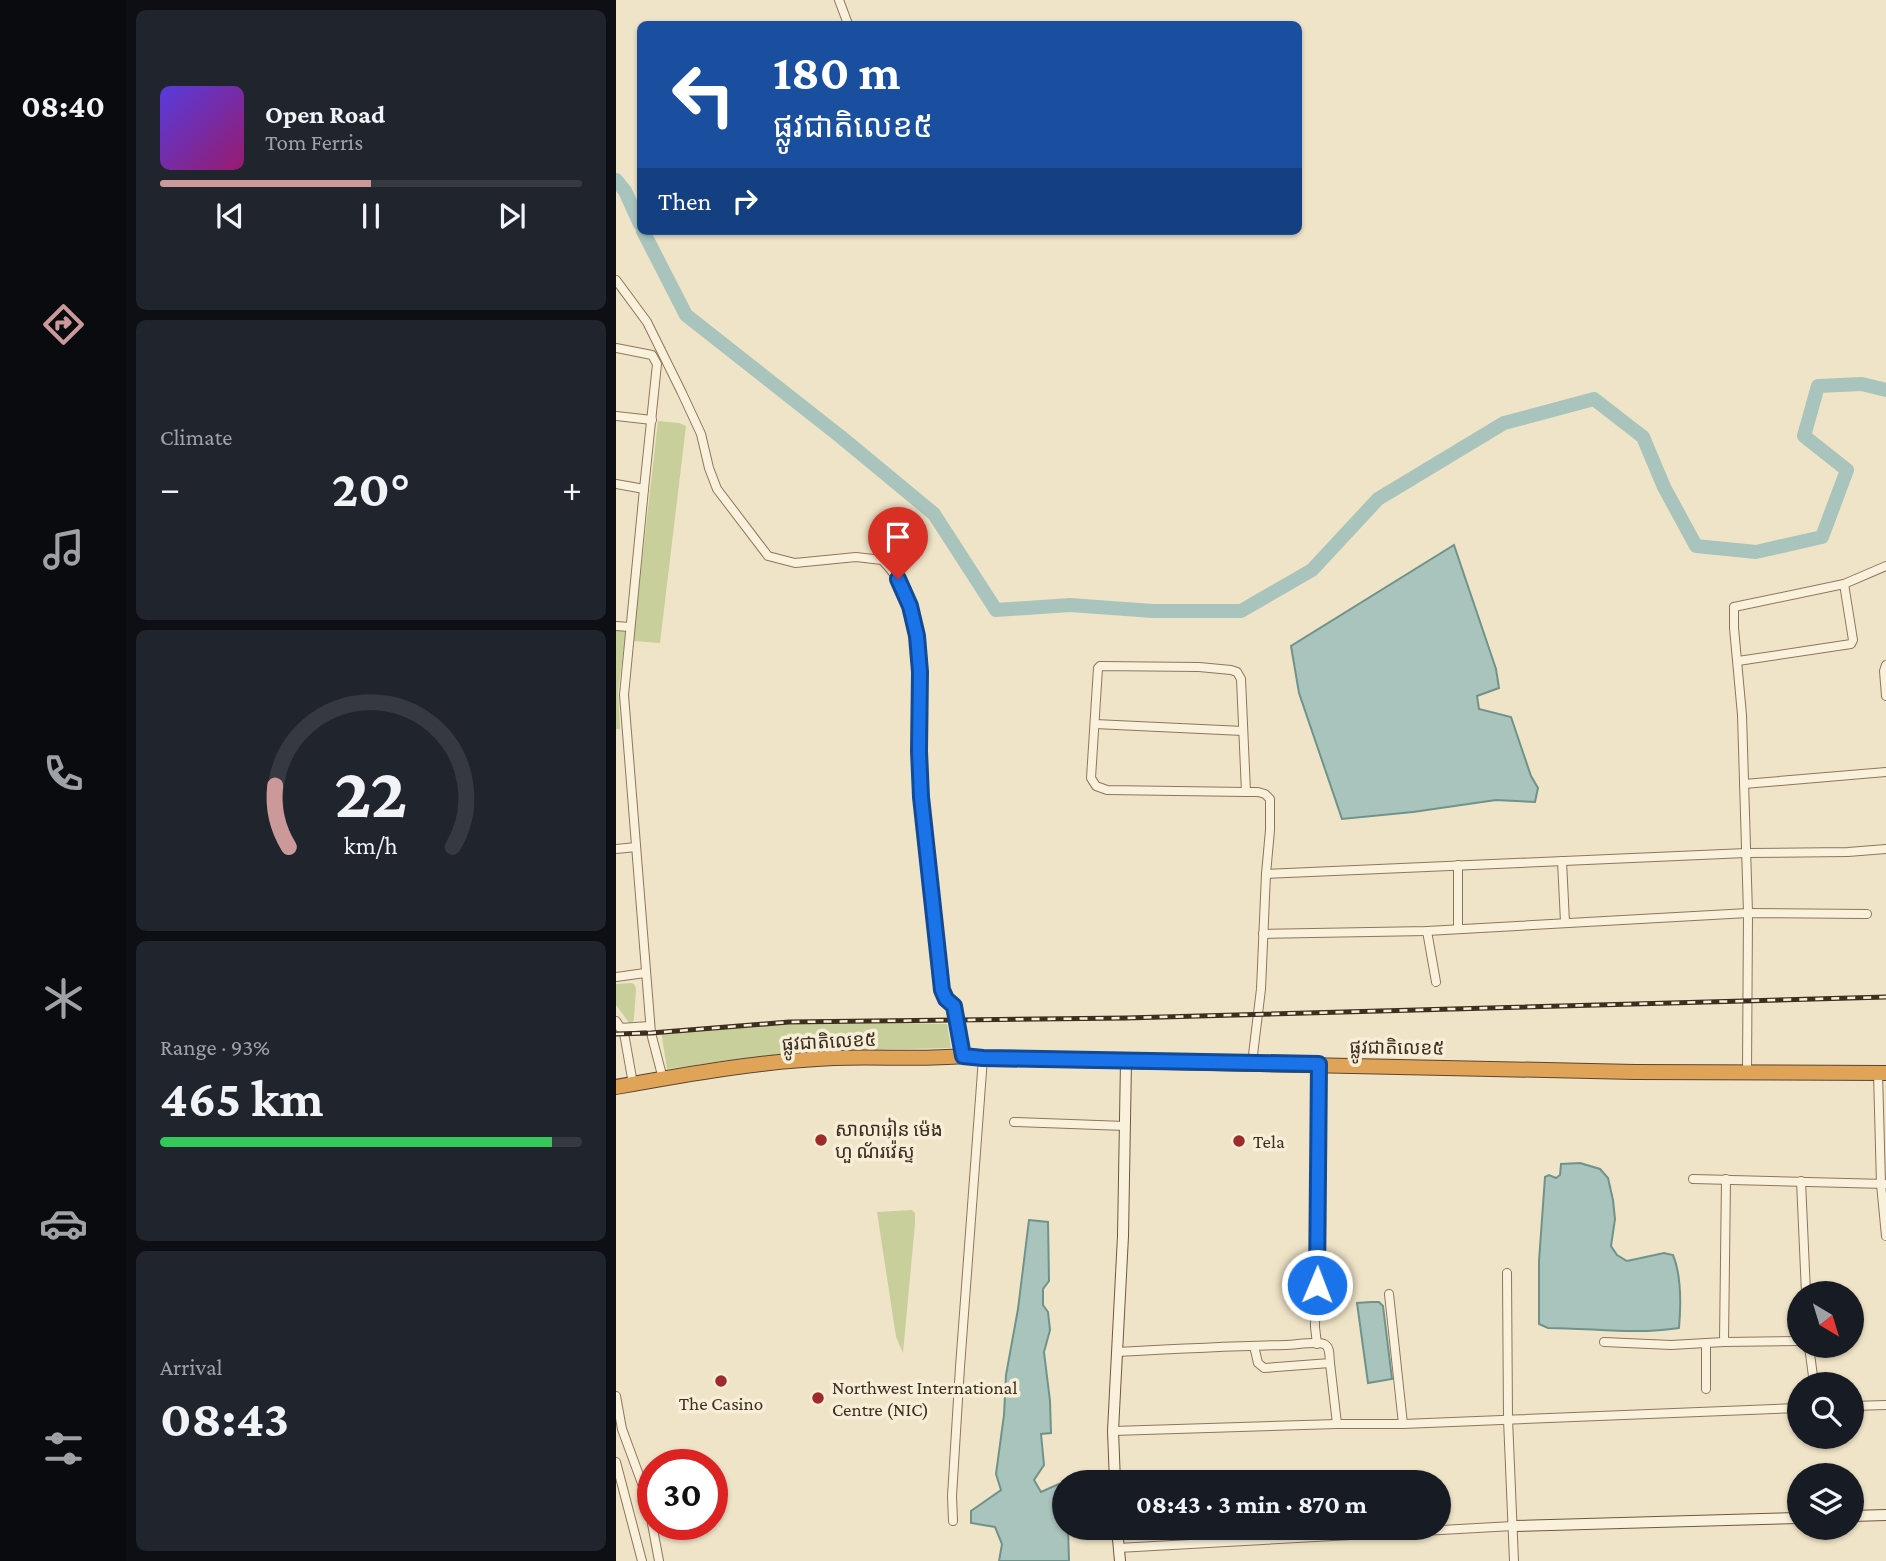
<!DOCTYPE html>
<html lang="en">
<head>
<meta charset="utf-8">
<style>
  :root { --surface:#171b24; --page:#20242c; --text:#f1f3f6; --muted:#9ea1a6; --line:#363941; --accent:#cc999b }
  body { margin:0; font-family:"Crimson Pro","Noto Sans Khmer",serif; background:var(--page); color:var(--text); height:100vh; display:flex; flex-direction:column; font-size:26px; white-space:nowrap }
  * { box-sizing:border-box; margin:0 }
  p { font-size:23px; color:var(--muted) }
  .icon { flex:none; width:38px; height:38px; fill:none; stroke:currentColor; stroke-width:2; stroke-linecap:round; stroke-linejoin:round }
  .map { position:relative; flex:1; overflow:hidden }
  .sheet { display:flex; flex-direction:column; gap:10px; padding:10px; background:#0d0f14; width:490px }
  .sheet>* { flex:none }
  .top-card { position:absolute; left:21px; top:21px; width:665px; height:214px; border-radius:10px; box-shadow:0 2px 5px #0004; background:#1a4fa0; color:#fff; overflow:hidden }
  .needle { width:46px; rotate:142deg }
  .tools { position:absolute; left:1171px; top:1281px; display:grid; gap:14px }
  .tools a { display:grid; place-items:center; width:77px; height:77px; border-radius:50%; background:var(--surface); box-shadow:0 2px 5px #0004; font-size:35px }
  .speed { position:absolute; left:21px; top:1449px; display:flex; gap:14px; font-size:35px; font-weight:700; text-align:center }
  .speed>* { display:grid; place-content:center; width:91px; height:91px; border-radius:50%; background:var(--surface); box-shadow:0 2px 5px #0004; line-height:1 }
  .speed .limit { border:10px solid #d22; background:#fff; color:#111 }
  .pin { position:absolute; display:grid; place-items:center; width:60px; height:60px; color:#fff; margin:-72px -30px; border-radius:50% 50% 50% 0; rotate:-45deg; box-shadow:0 0 7px #0007 }
  .pin .icon { rotate:45deg }
  .me { position:absolute; width:77px; margin:-38px; rotate:1deg; stroke-linejoin:round; filter:drop-shadow(0 0 5px #0008) }
  .turn { display:flex; align-items:center; gap:24px; height:147px; padding:0 21px; font-size:32px }
  .turn .icon { width:91px; height:91px; stroke-width:2.5 }
  .turn b { display:block; font-size:49px; line-height:60px }
  .then { display:flex; align-items:center; height:66px; padding:0 21px; background:#0003; gap:14px; font-size:26px }
  .big { font-size:52px; font-weight:700; line-height:1.1 }
  .sheet .tile { flex:1; display:flex; flex-direction:column; justify-content:center; gap:10px; min-width:0; padding:0 24px; border-radius:10px; background:var(--page) }
  .sheet .dial { align-items:center; gap:0 }
  .dial svg { height:182px; overflow:visible; fill:none; stroke:var(--line); stroke-width:7; stroke-linecap:round; text-anchor:middle }
  .dial text { fill:var(--text); stroke:none }
  .song { display:flex; align-items:center; gap:21px }
  .cover { width:84px; height:84px; border-radius:10px; background:linear-gradient(135deg,hsl(250 70% 55%),hsl(320 70% 35%)) }
  .played { height:7px; border-radius:4px; background:linear-gradient(90deg,var(--accent) 50%,var(--line) 50%) }
  .keys { display:flex; justify-content:space-around; direction:ltr }
  .heat { display:flex; justify-content:space-between; align-items:center; font-size:38px; direction:ltr }
  .charge { height:10px; border-radius:5px; background:linear-gradient(90deg,#34c759 93%,var(--line) 0) }
  .trip { position:absolute; left:436px; top:1470px; width:399px; height:70px; border-radius:35px; background:var(--surface); box-shadow:0 2px 5px #0004; font-weight:700; line-height:70px; text-align:center }
  main { display:flex; flex:1; min-height:0 }
  .tab-bar { display:flex; flex-direction:column; width:126px; justify-content:space-around; align-items:center; background:#090b0e; color:var(--muted) }
  .tab-bar .icon { width:49px; height:49px }
  .tab-bar .on { color:var(--accent) }
  .tab-bar b { font-size:32px; color:var(--text) }
  .map>svg:first-child { display:block }
</style>
</head>
<body>
<main>
<nav class="tab-bar">
<b>08:40</b>
<svg class="icon on" aria-label="directions" viewBox="0 0 24 24"><path d="M12 3l9 9-9 9-9-9zM9 14v-3h6M13 9l2 2-2 2"/></svg>
<svg class="icon" aria-label="music" viewBox="0 0 24 24"><path d="M9 18V5l10-2v13"/><circle cx="6" cy="18" r="3"/><circle cx="16" cy="16" r="3"/></svg>
<svg class="icon" aria-label="phone" viewBox="0 0 24 24"><path d="M5 4h4l2 5-3 2q2 4 5 5l2-3 5 2v4C11 20 4 13 5 4z"/></svg>
<svg class="icon" aria-label="climate" viewBox="0 0 24 24"><path d="M12 3v18M4 7l16 10M4 17L20 7"/></svg>
<svg class="icon" aria-label="car" viewBox="0 0 24 24"><path d="M5 17H2v-5l4-1 3-4h7l3 4 3 1v5h-3M9 17h6M6 11h13"/><circle cx="7" cy="17" r="2"/><circle cx="17" cy="17" r="2"/></svg>
<svg class="icon" aria-label="filters" viewBox="0 0 24 24"><path d="M4 7h16M4 17h16"/><circle cx="9" cy="7" r="2"/><circle cx="15" cy="17" r="2"/></svg>
</nav>
<section class="sheet">
<div class="tile">
<div class="song"><i class="cover"></i><div><b>Open Road</b><p>Tom Ferris</p></div></div>
<div class="played"></div>
<div class="keys"><svg class="icon" aria-label="previous" viewBox="0 0 24 24"><path d="M18 5L8 12l10 7zM5 5v14"/></svg><svg class="icon" aria-label="pause" viewBox="0 0 24 24"><path d="M8 5v14M16 5v14"/></svg><svg class="icon" aria-label="next" viewBox="0 0 24 24"><path d="M6 5l10 7-10 7zM19 5v14"/></svg></div>
</div>
<div class="tile"><p>Climate</p>
<div class="heat"><a>−</a><b class="big">20°</b><a>+</a></div>
</div>
<div class="tile dial"><svg viewBox="0 0 100 80">
<path d="M14 69A42 42 0 1 1 86 69"/>
<path d="M14 69A42 42 0 0 1 8 42" stroke="#cc999b"/>
<text x="50" y="56" font-size="32" font-weight="700">22</text>
<text x="50" y="72" font-size="11">km/h</text>
</svg></div>
<div class="tile"><p>Range · 93%</p><b class="big">465 km</b><div class="charge"></div></div>
<div class="tile"><p>Arrival</p><b class="big">08:43</b></div>
</section>
<div class="map">
<svg width="1270" height="1561" viewBox="0 0 1270 1561">
  <rect width="100%" height="100%" fill="#f0e4c8"/>
  <g fill="#c9cf9b">
    <polygon points="42,421 63,423 70,426 44,643 17,641"/>
    <polygon points="0,630 10,631 2,692 4,729 0,729"/>
    <polygon points="15,983 18,984 20,988 18,1019 17,1022 14,1024 0,1005 0,984"/>
    <polygon points="291,1023 331,1024 335,1048 202,1051 121,1059 51,1069 45,1031 135,1025"/>
    <polygon points="296,1210 299,1213 299,1224 287,1353 280,1337 261,1212"/>
  </g>
  <g fill="#a9c4bc" stroke="#6f938a" stroke-width="2">
    <polygon points="838,545 880,669 883,688 861,696 863,709 895,717 915,776 922,788 919,802 880,800 797,812 726,819 683,693 675,646"/>
    <path d="M 964,1163 L 984,1169 L 992,1178 L 997,1200 L 999,1219 L 995,1246 L 1001,1255 L 1011,1261 L 1048,1253 L 1057,1255 C 1066,1277 1065,1305 1063,1328 C 1020,1335 976,1328 932,1328 L 923,1324 L 923,1261 L 929,1177 L 933,1175 L 940,1178 L 944,1175 L 945,1164 Z"/>
    <polygon points="413,1220 432,1222 433,1281 427,1289 427,1305 432,1312 434,1330 428,1352 434,1401 435,1433 425,1434 428,1465 418,1480 425,1492 443,1484 448,1503 448,1528 452,1528 453,1561 383,1561 386,1544 379,1527 355,1523 355,1511 385,1490 380,1474 388,1415 390,1375 402,1309"/>
    <polygon points="755,1302 763,1302 767,1306 776,1379 752,1383 741,1303"/>
  </g>
  <g fill="none" stroke-linecap="round" stroke-linejoin="round">
    <g stroke="#a9c4bc" stroke-width="14">
      <polyline points="0,180 9,191 24,224"/>
      <polyline points="27,231 70,315 225,437 318,514 380,610 454,605 537,611 625,611 696,570 762,499 888,423 978,399 1027,437 1048,487 1080,546 1140,552 1206,537 1231,470 1188,436 1202,386 1246,384 1270,390"/>
    </g>
    <defs>
      <g id="street">
        <polyline points="223,0 232,24"/>
        <path d="M 0,280 L 31,322 L 66,393 L 85,434 L 93,468 L 101,489 L 152,556 L 179,563 L 240,557 L 266,560 C 323,616 299,725 305,798 C 311,862 319,926 326,990 L 330,999 L 338,1005 L 347,1056"/>
        <polyline points="0,348 36,355 41,364 28,489 8,695 35,1033 47,1079"/>
        <polyline points="0,416 36,420"/>
        <polyline points="0,484 28,489"/>
        <polyline points="0,626 14,627"/>
        <polyline points="1122,661 1235,644 1237,640 1228,584"/>
        <polyline points="1270,665 1268,671 1270,696"/>
        <polyline points="479,724 627,731"/>
        <polyline points="1128,784 1270,772"/>
        <polyline points="630,792 625,679 621,672 615,670 583,667 484,666 482,668 475,778 480,786 491,790 630,792 642,792 649,794 654,799 654,830 650,874 645,989 636,1063"/>
        <polyline points="0,849 20,847"/>
        <polyline points="946,861 949,922"/>
        <polyline points="842,865 842,929"/>
        <polyline points="650,874 1130,853 1232,852 1270,849"/>
        <polyline points="811,931 820,982"/>
        <polyline points="647,934 811,931 1132,913 1251,914"/>
        <polyline points="0,977 29,973"/>
        <polyline points="0,1021 8,1033 17,1084"/>
        <polyline points="4,1028 34,1026"/>
        <polyline points="1131,1073 1132,913 1126,715 1118,628 1118,607 1228,584 1270,566"/>
        <polyline points="1262,1073 1265,1184 1270,1236"/>
        <polyline points="398,1122 509,1126"/>
        <polyline points="1077,1179 1270,1184"/>
        <polyline points="1185,1181 1190,1293"/>
        <polyline points="891,1273 892,1419 898,1561"/>
        <polyline points="773,1294 787,1424"/>
        <polyline points="988,1342 1055,1345 1108,1342 1183,1341"/>
        <polyline points="1108,1342 1110,1179"/>
        <polyline points="1090,1343 1090,1389"/>
        <polyline points="701,1344 699,1327 703,1064"/>
        <polyline points="1193,1346 1198,1384"/>
        <path d="M 501,1352 C 557,1349 614,1346 670,1345 C 679,1345 700,1341 708,1344 C 715,1347 713,1357 714,1363 L 648,1368 L 642,1363 L 638,1346"/>
        <polyline points="714,1363 721,1424"/>
        <polyline points="0,1396 6,1429 31,1497 43,1561"/>
        <polyline points="1236,1406 1270,1405"/>
        <polyline points="497,1431 721,1424 787,1424 1183,1408"/>
        <polyline points="0,1462 26,1561"/>
        <polyline points="337,1521 336,1496 344,1367 367,1058"/>
        <polyline points="502,1548 897,1526"/>
      </g>
      <g id="secondary">
        <polyline points="499,1482 497,1431 507,1236 510,1061"/>
        <polyline points="1236,1516 1270,1515"/>
        <polyline points="897,1526 1183,1518"/>
        <polyline points="501,1528 504,1561"/>
      </g>
      <path id="highway" d="M 0,1087 C 72,1074 145,1061 218,1058 C 261,1056 304,1060 347,1056 L 367,1058 L 1019,1072 L 1270,1073"/>
    </defs>
    <use href="#street" stroke="#8d765c" stroke-width="10"/>
    <use href="#secondary" stroke="#6f573f" stroke-width="12"/>
    <use href="#highway" stroke="#5b4430" stroke-width="16"/>
    <use href="#street" stroke="#faf1dc" stroke-width="8"/>
    <use href="#secondary" stroke="#faf1dc" stroke-width="10"/>
    <use href="#highway" stroke="#e0a458" stroke-width="14"/>
    <defs>
      <polyline id="rail" points="0,1034 35,1033 173,1022 510,1018 1270,997"/>
    </defs>
    <use href="#rail" stroke="#3d2e20" stroke-width="5"/>
    <use href="#rail" stroke="#f7eed8" stroke-width="2.5" stroke-dasharray="8" stroke-linecap="butt"/>
  </g>
  <g fill="none" stroke-linecap="round" stroke-linejoin="round">
    <defs>
      <polyline id="route" points="282,579 294,606 301,636 304,672 303,751 305,797 326,990 330,999 338,1006 347,1056 367,1058 703,1064 701,1285"/>
    </defs>
    <use href="#route" stroke="#114b97" stroke-width="18"/>
    <use href="#route" stroke="#1a73e8" stroke-width="12"/>
  </g>
  <g fill="#9e2a2b" stroke="#f7eed8" stroke-width="2.5">
    <circle cx="205" cy="1140" r="7"/>
    <circle cx="623" cy="1141" r="7"/>
    <circle cx="105" cy="1381" r="7"/>
    <circle cx="202" cy="1398" r="7"/>
  </g>
  <g text-anchor="middle" stroke-width="7" stroke-linejoin="round" paint-order="stroke">
    <g font-size="19" fill="#3d2e20" stroke="#f7eed8">
      <text transform="translate(213 1041) rotate(-3)" y="7">ផ្លូវជាតិលេខ៥</text>
      <text transform="translate(781 1047) rotate(1)" y="7">ផ្លូវជាតិលេខ៥</text>
    </g>
    <g font-size="19" fill="#3d2e20" stroke="#f7eed8" text-anchor="start">
      <text x="219" y="1136">សាលារៀន ម៉េង<tspan x="219" dy="22">ហួ ណ័រវ៉េស្ទ</tspan></text>
      <text x="637" y="1148">Tela</text>
      <text x="216" y="1394">Northwest International<tspan x="216" dy="22">Centre (NIC)</tspan></text>
      <text x="105" y="1410" text-anchor="middle">The Casino</text>
    </g>
  </g>
</svg>
<div class="tools">
<a><svg class="needle" viewBox="-14 -14 28 28"><path d="M0-13l5 13h-10z" fill="#e53935"/><path d="M0 13l5-13h-10z" fill="#9ea1a6"/></svg></a>
<a><svg class="icon" aria-label="search" viewBox="0 0 24 24"><circle cx="10" cy="10" r="6"/><path d="M15 15l6 6"/></svg></a>
<a><svg class="icon" aria-label="layers" viewBox="0 0 24 24"><path d="M12 4l9 5-9 5-9-5zM3 14l9 5 9-5"/></svg></a>
</div>
<div class="speed"><div class="limit">30</div></div>
<div class="pin" style="left:282px;top:579px;background:#d93025"><svg class="icon" aria-label="arrive" viewBox="0 0 24 24"><path d="M6 21V4h12l-3 4 3 4H6"/></svg></div>
<svg class="me" style="left:701px;top:1285px" viewBox="-20 -20 40 40"><circle r="17" fill="#1a73e8" stroke="#fff" stroke-width="3"/><path d="M0-11L8 9 0 5-8 9z" fill="#fff"/></svg>
<div class="trip">08:43 · 3 min · 870 m</div>
<div class="top-card">
<div class="turn"><svg class="icon" aria-label="left" viewBox="0 0 24 24"><path d="M17 20v-9H6M10 6l-5 5 5 5"/></svg><div><b>180 m</b>ផ្លូវជាតិលេខ៥</div></div>
<div class="then">Then<svg class="icon" aria-label="right" viewBox="0 0 24 24"><path d="M7 20v-9h11M14 6l5 5-5 5"/></svg></div>
</div>
</div>
</main>
</body>
</html>
